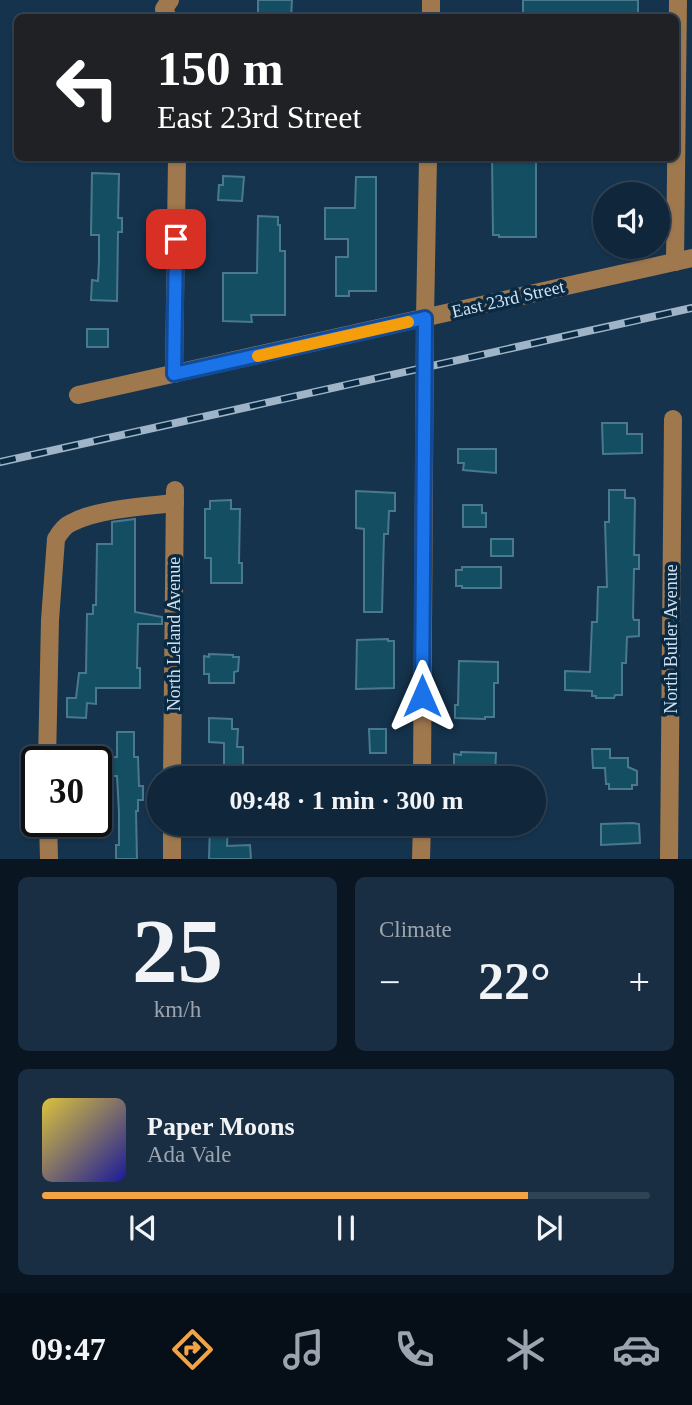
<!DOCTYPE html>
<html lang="en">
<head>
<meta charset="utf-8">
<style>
  :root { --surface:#10263a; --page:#192e42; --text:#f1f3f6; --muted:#9ca5af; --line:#304354; --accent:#f4a344 }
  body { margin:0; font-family:"Times New Roman",serif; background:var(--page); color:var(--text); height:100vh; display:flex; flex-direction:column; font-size:26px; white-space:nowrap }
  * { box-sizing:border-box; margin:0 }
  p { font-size:23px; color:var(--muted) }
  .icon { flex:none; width:38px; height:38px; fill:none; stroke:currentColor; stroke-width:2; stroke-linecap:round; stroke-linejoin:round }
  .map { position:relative; height:859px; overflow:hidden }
  .details { display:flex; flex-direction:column; gap:18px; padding:18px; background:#091520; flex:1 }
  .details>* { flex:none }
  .banner { position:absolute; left:14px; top:14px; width:665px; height:147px; border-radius:10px; box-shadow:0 2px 5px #0004,0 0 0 2px var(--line); background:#202124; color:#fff; overflow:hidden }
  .controls { position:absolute; left:593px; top:182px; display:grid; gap:14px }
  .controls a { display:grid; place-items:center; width:77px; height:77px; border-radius:50%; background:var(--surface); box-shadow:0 2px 5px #0004,0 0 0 2px var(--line); font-size:35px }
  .speed { position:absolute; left:21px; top:746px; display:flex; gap:14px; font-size:35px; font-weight:700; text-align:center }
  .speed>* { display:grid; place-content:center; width:91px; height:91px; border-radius:50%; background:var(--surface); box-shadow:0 2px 5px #0004,0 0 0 2px var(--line); line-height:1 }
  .speed .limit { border:4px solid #111; border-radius:10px; background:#fff; color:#111 }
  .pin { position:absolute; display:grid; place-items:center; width:60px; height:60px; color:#fff; margin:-30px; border-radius:14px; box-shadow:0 4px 10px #0006 }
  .me { position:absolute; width:77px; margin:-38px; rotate:0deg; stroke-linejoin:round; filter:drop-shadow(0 0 5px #0008) }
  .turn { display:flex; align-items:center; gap:24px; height:147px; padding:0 28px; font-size:32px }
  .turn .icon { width:91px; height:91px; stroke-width:2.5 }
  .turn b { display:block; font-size:49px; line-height:60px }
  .big { font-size:52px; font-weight:600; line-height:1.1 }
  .details .card { flex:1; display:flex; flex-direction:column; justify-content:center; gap:10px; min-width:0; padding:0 24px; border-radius:10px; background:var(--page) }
  .details .dial { align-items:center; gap:0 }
  .dial b { font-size:91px; line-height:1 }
  .song { display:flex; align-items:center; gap:21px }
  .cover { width:84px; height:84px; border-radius:10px; background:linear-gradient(135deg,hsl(50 70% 55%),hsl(240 70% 35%)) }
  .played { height:7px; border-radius:4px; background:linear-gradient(90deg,var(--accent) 80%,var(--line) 80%) }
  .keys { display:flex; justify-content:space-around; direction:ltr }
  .heat { display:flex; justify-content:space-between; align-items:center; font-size:38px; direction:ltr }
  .details .tiles { flex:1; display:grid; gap:18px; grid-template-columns:1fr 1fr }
  .card:last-child { grid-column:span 2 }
  .trip { position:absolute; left:147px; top:766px; width:399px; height:70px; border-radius:35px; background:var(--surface); box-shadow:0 2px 5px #0004,0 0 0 2px var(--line); font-weight:600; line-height:70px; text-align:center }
  .tab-bar { display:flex; height:112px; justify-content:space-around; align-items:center; background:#060f17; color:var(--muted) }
  .tab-bar .icon { width:49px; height:49px }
  .tab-bar .on { color:var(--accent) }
  .tab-bar b { font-size:32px; color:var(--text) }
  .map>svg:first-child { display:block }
</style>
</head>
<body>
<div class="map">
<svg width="692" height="859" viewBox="0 0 692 859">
  <rect width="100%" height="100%" fill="#15334d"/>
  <g fill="#134e63" stroke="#4a788c" stroke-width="2">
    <polygon points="258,0 292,0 291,18 267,18 267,14 258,14"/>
    <rect x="523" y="0" width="115" height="14"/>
    <polygon points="492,158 536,158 536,237 499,237 499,235 493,235"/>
    <polygon points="92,173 119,174 118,218 122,218 122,232 118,232 117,301 91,300 92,280 98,281 99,261 99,235 91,235"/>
    <polygon points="223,176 244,177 242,201 218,200 219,185 223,185"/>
    <polygon points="356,177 376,177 376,291 349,291 349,296 336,296 336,257 348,257 348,239 325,239 325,208 355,208"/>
    <polygon points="258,216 278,217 278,225 280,225 280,251 285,251 285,315 251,315 252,322 223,321 223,273 257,273"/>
    <rect x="87" y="329" width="21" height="18"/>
    <polygon points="602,423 627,423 627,434 642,434 642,453 603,454"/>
    <polygon points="458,449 496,449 496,473 463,470 464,463 458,463"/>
    <polygon points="609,490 625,490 625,498 634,498 635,500 634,555 639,555 639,569 634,569 633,617 634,620 639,620 639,636 627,637 626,663 622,663 622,695 615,695 614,698 596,698 596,696 592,696 592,691 565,690 565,671 590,672 592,622 597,622 598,587 607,587 605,522 609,522"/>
    <polygon points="356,491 395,493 395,511 389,511 388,534 384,534 382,612 364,612 364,529 356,528"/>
    <polygon points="231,500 231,509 240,509 239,563 242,563 242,583 211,583 211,558 205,558 205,509 210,509 210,501"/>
    <polygon points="463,505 482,505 482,513 486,513 486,527 463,527"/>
    <polygon points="135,519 135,612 162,617 162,624 138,624 137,668 140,668 140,688 96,688 96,704 87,703 86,718 67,717 67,698 76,698 79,673 86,673 87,614 93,614 93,605 96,605 97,544 112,544 112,522"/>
    <rect x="491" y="539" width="22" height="17"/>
    <polygon points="462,567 501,567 501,588 462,588 462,586 456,586 456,570 462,570"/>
    <polygon points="388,639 388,641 394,641 394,688 356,689 357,640"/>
    <polygon points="209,654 233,655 233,657 239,657 238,671 234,672 234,683 209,683 209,674 204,674 204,656 209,657"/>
    <polygon points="459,661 498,662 498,683 494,683 494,717 485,717 485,719 455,718 455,705 458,705"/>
    <polygon points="209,718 232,719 232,729 238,729 237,747 243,747 243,765 224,765 224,743 209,742"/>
    <polygon points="369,729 386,729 386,753 370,753"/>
    <polygon points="117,732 134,732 134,757 138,757 139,786 143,786 143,800 138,800 138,811 136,811 137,859 116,859 116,845 119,845 119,812 117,776 113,776 113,757 117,757"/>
    <polygon points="592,749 610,749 610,758 628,758 628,767 637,771 637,785 632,785 632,789 609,789 609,784 606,784 605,768 593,768"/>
    <polygon points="461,752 496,753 495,776 454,773 454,754 461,755"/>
    <polygon points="633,823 639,824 640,843 601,845 601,824"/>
    <polygon points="210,824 228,824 227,846 250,845 251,859 209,859"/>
  </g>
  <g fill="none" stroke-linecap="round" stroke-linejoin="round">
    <g stroke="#9f784e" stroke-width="18">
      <polyline points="168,18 164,9 170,0"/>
      <polyline points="431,18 431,0"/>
      <polyline points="675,262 678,0"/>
      <polyline points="174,374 177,158"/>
      <polyline points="78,395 692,258"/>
      <path d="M 47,761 L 50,620 L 56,539 C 60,532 64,526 71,523 C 96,509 146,506 175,503"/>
      <polyline points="172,779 175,490"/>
      <polyline points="422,779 425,318 428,158"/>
      <polyline points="48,821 49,859"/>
      <polyline points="172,859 172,824"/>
      <polyline points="421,859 422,824"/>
      <polyline points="669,859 673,419"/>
    </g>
    <defs>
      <polyline id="rail" points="0,462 692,308"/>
    </defs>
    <use href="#rail" stroke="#9fb4c6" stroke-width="8"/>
    <use href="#rail" stroke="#0a2942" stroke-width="5" stroke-dasharray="16" stroke-linecap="butt"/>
  </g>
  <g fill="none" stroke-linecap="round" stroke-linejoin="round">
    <defs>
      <polyline id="route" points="176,239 174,374 425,318 422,696"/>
    </defs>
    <use href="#route" stroke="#114b97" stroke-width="18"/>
    <use href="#route" stroke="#1a73e8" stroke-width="12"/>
    <polyline stroke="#f59e0b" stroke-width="12" points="258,356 408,322"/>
  </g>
  <g text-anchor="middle" stroke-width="7" stroke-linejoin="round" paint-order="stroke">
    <g font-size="18" fill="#d0e2f2" stroke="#0a2942">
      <text transform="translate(508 299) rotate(-13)" y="6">East 23rd Street</text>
      <text transform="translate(174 634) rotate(-90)" y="6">North Leland Avenue</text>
      <text transform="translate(671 639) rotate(-90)" y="6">North Butler Avenue</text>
    </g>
  </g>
</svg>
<div class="controls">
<a><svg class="icon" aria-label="sound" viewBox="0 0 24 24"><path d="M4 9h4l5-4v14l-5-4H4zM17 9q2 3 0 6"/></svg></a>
</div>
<div class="speed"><div class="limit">30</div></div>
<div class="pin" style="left:176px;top:239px;background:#d93025"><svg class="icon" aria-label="arrive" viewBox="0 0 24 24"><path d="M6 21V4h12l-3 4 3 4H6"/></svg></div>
<svg class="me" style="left:422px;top:696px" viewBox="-20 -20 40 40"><path d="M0-17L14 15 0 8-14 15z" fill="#1a73e8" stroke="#fff" stroke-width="4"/></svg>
<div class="trip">09:48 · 1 min · 300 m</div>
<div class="banner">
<div class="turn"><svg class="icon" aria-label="left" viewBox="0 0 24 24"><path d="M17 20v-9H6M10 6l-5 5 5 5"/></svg><div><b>150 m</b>East 23rd Street</div></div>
</div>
</div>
<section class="details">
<div class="tiles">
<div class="card dial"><b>25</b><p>km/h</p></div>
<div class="card"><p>Climate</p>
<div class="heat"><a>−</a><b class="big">22°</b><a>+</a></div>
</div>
<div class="card">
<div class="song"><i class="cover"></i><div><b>Paper Moons</b><p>Ada Vale</p></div></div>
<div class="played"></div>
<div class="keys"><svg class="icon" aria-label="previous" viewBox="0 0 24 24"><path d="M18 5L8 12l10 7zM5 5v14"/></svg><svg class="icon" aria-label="pause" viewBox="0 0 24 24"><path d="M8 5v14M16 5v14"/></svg><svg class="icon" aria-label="next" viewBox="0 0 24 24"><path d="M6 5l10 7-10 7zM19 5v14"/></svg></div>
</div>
</div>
</section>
<nav class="tab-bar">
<b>09:47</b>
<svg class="icon on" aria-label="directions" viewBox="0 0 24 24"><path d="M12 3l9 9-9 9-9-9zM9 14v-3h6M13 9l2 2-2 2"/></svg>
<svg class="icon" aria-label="music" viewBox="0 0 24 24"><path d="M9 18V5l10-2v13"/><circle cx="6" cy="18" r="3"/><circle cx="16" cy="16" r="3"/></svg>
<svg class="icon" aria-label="phone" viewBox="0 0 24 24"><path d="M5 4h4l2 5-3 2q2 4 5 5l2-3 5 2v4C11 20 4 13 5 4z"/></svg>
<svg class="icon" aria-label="climate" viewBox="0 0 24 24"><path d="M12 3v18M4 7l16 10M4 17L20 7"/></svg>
<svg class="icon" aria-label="car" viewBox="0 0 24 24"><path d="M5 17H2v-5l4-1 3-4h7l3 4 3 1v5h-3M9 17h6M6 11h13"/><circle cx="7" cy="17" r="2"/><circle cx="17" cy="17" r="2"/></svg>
</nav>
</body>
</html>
